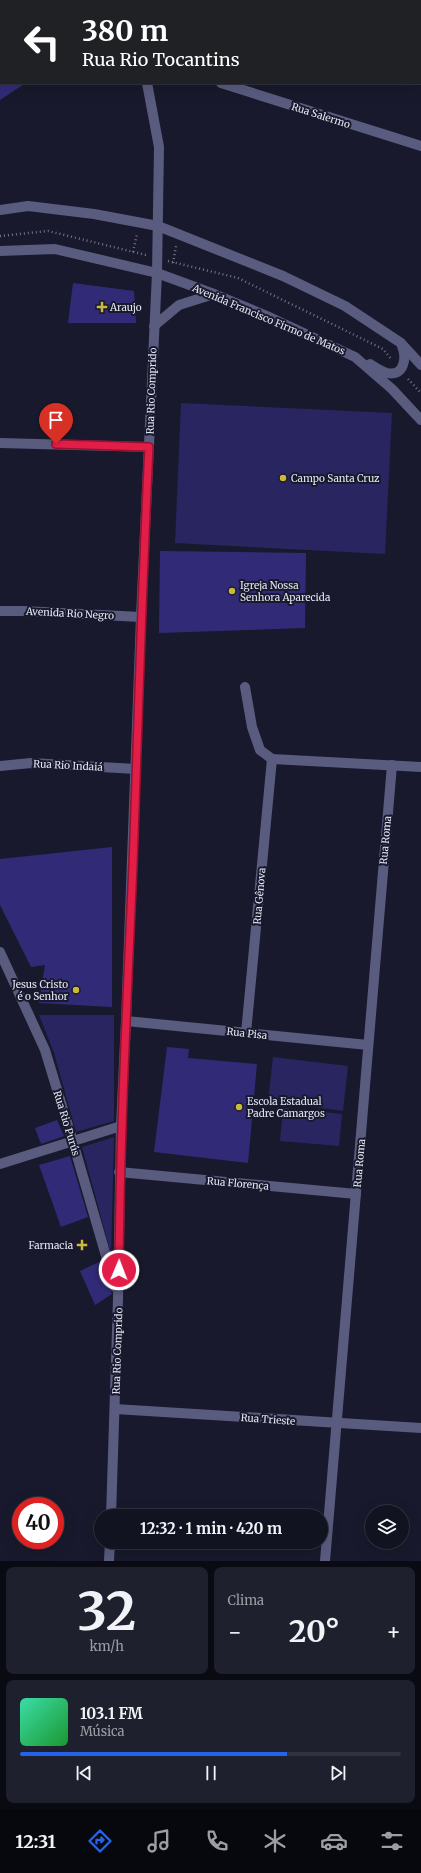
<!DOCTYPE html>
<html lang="pt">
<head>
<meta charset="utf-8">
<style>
  :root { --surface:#121321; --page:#1f202e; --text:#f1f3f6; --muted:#9c9ea5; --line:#31323f; --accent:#2563eb }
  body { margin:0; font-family:Merriweather,serif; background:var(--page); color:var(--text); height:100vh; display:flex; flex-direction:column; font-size:15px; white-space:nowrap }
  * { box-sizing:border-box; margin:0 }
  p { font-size:13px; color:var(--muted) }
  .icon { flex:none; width:22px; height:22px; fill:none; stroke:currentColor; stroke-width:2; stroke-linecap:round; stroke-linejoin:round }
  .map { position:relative; height:1561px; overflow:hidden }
  .sheet { display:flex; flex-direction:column; gap:6px; padding:6px; background:#0a0a12; flex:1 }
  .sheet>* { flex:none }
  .hud { position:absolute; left:0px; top:0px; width:421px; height:84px; box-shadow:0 4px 16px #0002,0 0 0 1px var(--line); background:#202124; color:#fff; overflow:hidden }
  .tools { position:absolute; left:365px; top:1505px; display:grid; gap:8px }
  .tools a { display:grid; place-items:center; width:44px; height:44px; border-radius:50%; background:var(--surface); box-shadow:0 4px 16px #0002,0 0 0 1px var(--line); font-size:20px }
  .speed { position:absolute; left:12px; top:1497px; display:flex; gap:8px; font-size:20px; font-weight:700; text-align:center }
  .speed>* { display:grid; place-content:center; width:52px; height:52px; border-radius:50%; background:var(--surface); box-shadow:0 4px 16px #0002,0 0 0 1px var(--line); line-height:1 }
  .speed .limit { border:6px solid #d22; background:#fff; color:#111 }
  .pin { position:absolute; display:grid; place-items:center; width:34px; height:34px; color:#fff; margin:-41px -17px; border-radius:50% 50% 50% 0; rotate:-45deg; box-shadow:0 0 4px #0007 }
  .pin .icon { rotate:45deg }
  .me { position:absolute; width:44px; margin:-22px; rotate:1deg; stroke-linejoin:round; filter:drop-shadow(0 0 3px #0008) }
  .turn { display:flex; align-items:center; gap:14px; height:84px; padding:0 16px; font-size:18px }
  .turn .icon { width:52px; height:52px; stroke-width:2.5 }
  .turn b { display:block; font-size:28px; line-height:34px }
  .big { font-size:30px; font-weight:700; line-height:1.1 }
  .sheet .widget { flex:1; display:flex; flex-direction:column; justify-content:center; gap:6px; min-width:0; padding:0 14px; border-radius:8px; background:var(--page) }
  .sheet .dial { align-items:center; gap:0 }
  .dial b { font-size:52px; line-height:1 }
  .song { display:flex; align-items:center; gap:12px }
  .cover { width:48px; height:48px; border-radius:6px; background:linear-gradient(135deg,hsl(160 70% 55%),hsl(130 70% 35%)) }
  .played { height:4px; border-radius:2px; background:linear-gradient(90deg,var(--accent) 70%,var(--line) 70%) }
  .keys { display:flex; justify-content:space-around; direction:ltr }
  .heat { display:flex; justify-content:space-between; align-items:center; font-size:22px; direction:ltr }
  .sheet .tiles { flex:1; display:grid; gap:6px; grid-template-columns:1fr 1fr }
  .widget:last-child { grid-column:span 2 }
  .trip { position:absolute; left:94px; top:1509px; width:234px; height:40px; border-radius:20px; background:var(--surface); box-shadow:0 4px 16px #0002,0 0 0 1px var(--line); font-weight:700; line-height:40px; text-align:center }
  .dock { display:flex; height:64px; justify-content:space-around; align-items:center; background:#07080d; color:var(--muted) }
  .dock .icon { width:28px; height:28px }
  .dock .selected { color:var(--accent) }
  .dock b { font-size:18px; color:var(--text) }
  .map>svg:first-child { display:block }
</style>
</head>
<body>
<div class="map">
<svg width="421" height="1561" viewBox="0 0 421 1561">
  <rect width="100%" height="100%" fill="#18192c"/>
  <g fill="#292561">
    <polygon points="181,403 392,413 385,554 175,543"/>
    <polygon points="39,1015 114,1015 114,1121 76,1132 54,1053"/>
    <polygon points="273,1057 348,1066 343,1111 268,1101"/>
    <polygon points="283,1108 342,1114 339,1146 280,1141"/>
    <polygon points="114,1137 111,1254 82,1147"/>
  </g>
  <g fill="#312b77">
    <polygon points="0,83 26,83 0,100"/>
    <polygon points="73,283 134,291 136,323 68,323"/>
    <polygon points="160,551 306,553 305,628 159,633"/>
    <polygon points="112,847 112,1007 39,1003 45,965 31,967 0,905 0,859"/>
    <polygon points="167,1047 189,1049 188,1058 257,1064 248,1163 154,1152"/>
    <polygon points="57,1120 64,1136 41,1144 35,1128"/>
    <polygon points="70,1156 88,1217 61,1227 39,1165"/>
    <polygon points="101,1261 112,1294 95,1305 80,1271"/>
  </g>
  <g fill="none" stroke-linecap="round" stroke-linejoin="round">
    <g stroke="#747686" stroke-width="2.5" stroke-dasharray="1 3" stroke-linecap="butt">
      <polyline points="0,236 48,231 146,255"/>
      <polyline points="133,252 137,234"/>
      <polyline points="168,261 238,278 383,349 392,360"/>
      <polyline points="173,263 176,246"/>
      <polyline points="408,379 421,393"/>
    </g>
    <g stroke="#595c7f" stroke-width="10">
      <polyline points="101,0 102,1"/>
      <polyline points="221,83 421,146"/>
      <polyline points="0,210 28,206 94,214 158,226 283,276 345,306 401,343 421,365"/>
      <polyline points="0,251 55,249 157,273 214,294 267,316 355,357 392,389 421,420"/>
      <polyline points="154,326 179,305 214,294"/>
      <path d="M 370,364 C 375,367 382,372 387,373 C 404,377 407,358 402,346"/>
      <polyline points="0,443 149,447"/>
      <polyline points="0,611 23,611 141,617"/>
      <polyline points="245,687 252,727 260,750 272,759"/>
      <polyline points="272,759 421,767"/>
      <polyline points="0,766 31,763 136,769"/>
      <polyline points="0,952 45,1050 73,1142 115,1287"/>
      <polyline points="126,1021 368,1045"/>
      <polyline points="246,1033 272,759"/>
      <polyline points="0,1164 121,1126"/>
      <polyline points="119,1172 356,1194"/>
      <polyline points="115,1409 421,1428"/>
      <polyline points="111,1516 118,1299 121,1126 126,1021 141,617 157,273 159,147 147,83"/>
      <polyline points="109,1561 110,1542"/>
      <polyline points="325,1561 392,765"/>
    </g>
  </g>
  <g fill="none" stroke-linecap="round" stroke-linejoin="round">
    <defs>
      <path id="route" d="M 56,444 L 149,447 C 142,586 138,726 133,865 C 127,1000 120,1135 119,1270"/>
    </defs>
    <use href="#route" stroke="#92132f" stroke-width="10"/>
    <use href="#route" stroke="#e11d48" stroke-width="7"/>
  </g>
  <g fill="#cbb939" stroke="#18192c" stroke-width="1.5">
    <path d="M100 301h4v4h4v4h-4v4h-4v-4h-4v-4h4z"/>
    <circle cx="283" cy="478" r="4"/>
    <circle cx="232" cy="591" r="4"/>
    <circle cx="76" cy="990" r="4"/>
    <circle cx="239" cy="1107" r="4"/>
    <path d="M80 1239h4v4h4v4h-4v4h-4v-4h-4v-4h4z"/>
  </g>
  <g text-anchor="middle" stroke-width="4" stroke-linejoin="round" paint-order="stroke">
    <g font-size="10" fill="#e4e6f4" stroke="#18192c">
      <text transform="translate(321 115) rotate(18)" y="4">Rua Salermo</text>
      <text transform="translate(269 319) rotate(23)" y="4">Avenida Francisco Firmo de Matos</text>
      <text transform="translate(151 391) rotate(-88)" y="4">Rua Rio Comprido</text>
      <text transform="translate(70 613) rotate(3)" y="4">Avenida Rio Negro</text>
      <text transform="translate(68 765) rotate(3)" y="4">Rua Rio Indaiá</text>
      <text transform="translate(385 840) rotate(-85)" y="4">Rua Roma</text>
      <text transform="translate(259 896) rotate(-85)" y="4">Rua Gênova</text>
      <text transform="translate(247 1033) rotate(6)" y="4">Rua Pisa</text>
      <text transform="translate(67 1123) rotate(73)" y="4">Rua Rio Purús</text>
      <text transform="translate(359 1163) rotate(-85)" y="4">Rua Roma</text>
      <text transform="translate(238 1183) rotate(5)" y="4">Rua Florença</text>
      <text transform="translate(117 1351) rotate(-88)" y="4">Rua Rio Comprido</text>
      <text transform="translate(268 1419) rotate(4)" y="4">Rua Trieste</text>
    </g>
    <g font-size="10" fill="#e4e6f4" stroke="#18192c" text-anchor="start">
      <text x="110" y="311">Araujo</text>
      <text x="291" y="482">Campo Santa Cruz</text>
      <text x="240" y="589">Igreja Nossa<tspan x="240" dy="12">Senhora Aparecida</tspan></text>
      <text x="68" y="988" text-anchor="end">Jesus Cristo<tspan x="68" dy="12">é o Senhor</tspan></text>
      <text x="247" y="1105">Escola Estadual<tspan x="247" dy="12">Padre Camargos</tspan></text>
      <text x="73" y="1249" text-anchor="end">Farmacia</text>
    </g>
  </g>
</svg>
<div class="tools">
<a><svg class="icon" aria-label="layers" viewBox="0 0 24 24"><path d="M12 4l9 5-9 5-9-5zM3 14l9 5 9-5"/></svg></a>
</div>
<div class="speed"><div class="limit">40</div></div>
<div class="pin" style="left:56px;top:444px;background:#d93025"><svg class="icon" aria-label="arrive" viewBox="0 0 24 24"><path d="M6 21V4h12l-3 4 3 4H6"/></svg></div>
<svg class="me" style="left:119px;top:1270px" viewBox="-20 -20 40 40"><circle r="17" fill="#e11d48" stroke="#fff" stroke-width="3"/><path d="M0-11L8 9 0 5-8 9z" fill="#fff"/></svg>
<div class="trip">12:32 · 1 min · 420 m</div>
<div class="hud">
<div class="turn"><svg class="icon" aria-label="left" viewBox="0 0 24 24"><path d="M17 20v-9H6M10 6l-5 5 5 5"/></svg><div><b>380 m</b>Rua Rio Tocantins</div></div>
</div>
</div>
<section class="sheet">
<div class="tiles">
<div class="widget dial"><b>32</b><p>km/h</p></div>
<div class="widget"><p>Clima</p>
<div class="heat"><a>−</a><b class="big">20°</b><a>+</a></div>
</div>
<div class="widget">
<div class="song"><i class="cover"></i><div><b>103.1 FM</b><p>Música</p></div></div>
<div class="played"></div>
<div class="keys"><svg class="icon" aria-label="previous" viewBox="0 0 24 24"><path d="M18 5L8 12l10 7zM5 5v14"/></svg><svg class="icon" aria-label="pause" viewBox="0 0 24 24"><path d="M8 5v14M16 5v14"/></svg><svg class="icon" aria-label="next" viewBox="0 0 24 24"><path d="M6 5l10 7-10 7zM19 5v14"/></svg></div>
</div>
</div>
</section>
<nav class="dock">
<b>12:31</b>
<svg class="icon selected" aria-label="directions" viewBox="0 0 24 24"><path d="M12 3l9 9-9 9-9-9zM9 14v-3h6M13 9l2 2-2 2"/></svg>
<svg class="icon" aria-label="music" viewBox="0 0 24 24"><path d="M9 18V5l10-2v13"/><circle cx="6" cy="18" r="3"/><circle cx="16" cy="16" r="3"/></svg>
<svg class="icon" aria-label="phone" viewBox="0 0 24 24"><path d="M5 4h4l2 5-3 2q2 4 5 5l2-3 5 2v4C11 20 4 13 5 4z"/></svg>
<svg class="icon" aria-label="climate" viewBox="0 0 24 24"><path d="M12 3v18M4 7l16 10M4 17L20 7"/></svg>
<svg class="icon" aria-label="car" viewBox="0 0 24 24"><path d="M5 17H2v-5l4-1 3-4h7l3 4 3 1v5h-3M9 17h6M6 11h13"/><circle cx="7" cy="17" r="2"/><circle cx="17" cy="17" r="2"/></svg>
<svg class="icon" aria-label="filters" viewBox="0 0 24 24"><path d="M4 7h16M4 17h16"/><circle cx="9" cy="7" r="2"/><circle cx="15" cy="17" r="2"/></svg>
</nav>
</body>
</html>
